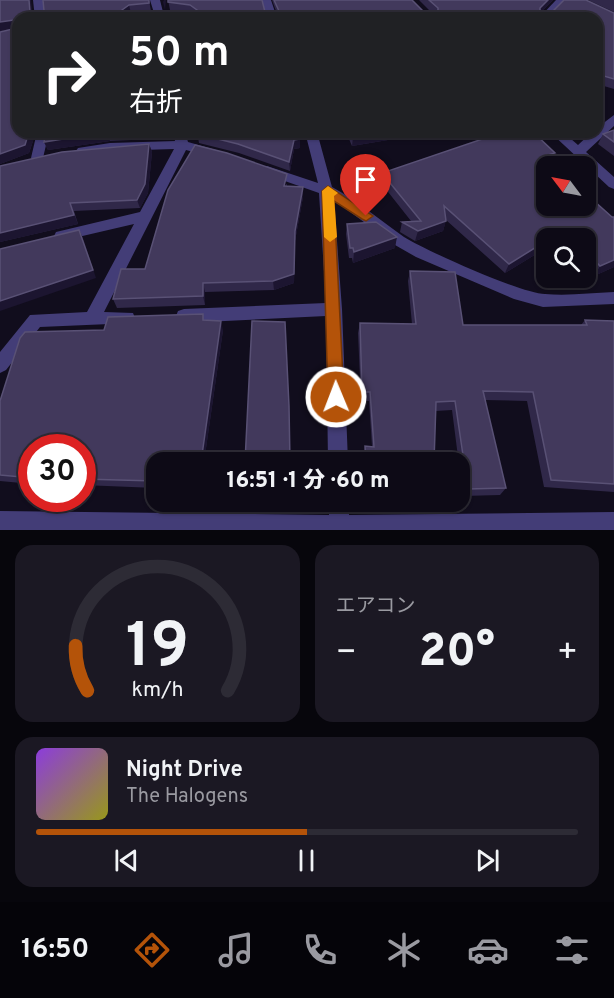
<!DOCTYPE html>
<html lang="ja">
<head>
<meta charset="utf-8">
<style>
  :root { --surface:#0d0a16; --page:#1b1823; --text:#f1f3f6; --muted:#9a9aa1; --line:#2d2b35; --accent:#b45309 }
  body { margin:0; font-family:Overpass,"Noto Sans JP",sans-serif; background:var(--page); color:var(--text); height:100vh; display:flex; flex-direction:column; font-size:22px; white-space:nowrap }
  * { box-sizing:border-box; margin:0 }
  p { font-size:20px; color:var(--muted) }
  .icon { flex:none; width:33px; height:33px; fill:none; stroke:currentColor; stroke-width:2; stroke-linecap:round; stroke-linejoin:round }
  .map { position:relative; height:530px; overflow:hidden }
  .side { display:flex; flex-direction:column; gap:15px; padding:15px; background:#07060c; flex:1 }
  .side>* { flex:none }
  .banner { position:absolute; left:12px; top:12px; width:591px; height:126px; border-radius:18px; box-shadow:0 2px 4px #0004,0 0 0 2px var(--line); background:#202124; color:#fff; overflow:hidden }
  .needle { width:39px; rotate:302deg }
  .controls { position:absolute; left:536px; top:156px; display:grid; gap:12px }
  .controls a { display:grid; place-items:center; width:60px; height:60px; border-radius:12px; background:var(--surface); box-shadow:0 2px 4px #0004,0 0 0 2px var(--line); font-size:30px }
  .speed { position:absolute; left:18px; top:434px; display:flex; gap:12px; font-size:30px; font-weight:700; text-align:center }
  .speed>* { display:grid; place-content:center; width:78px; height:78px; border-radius:50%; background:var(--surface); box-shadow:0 2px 4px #0004,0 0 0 2px var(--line); line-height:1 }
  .speed .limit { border:9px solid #d22; background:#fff; color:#111 }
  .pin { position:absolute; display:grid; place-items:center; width:51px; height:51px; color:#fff; margin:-62px -26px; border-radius:50% 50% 50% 0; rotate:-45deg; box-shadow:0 0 6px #0007 }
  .pin .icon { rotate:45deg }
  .me { position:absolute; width:66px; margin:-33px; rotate:359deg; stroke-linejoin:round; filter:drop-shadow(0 0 4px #0008) }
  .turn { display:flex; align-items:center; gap:21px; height:126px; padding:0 18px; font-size:27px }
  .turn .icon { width:78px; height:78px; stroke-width:2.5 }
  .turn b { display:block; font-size:42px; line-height:51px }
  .big { font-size:45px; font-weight:800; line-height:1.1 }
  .side .widget { flex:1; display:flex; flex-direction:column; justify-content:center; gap:9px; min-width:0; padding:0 21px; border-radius:18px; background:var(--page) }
  .side .dial { align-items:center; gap:0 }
  .dial svg { height:156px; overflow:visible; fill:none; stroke:var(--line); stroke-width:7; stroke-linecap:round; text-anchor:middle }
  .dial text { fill:var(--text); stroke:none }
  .song { display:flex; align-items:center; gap:18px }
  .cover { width:72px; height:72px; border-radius:9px; background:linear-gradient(135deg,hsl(270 70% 55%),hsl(60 70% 35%)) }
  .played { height:6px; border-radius:3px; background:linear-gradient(90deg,var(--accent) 50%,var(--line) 50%) }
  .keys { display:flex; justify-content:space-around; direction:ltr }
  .heat { display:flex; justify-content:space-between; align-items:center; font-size:33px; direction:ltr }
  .side .tiles { flex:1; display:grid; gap:15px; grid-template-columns:1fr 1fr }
  .widget:last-child { grid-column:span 2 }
  .trip { position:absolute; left:146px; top:452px; width:324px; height:60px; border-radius:18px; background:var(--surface); box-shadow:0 2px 4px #0004,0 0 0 2px var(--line); font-weight:800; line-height:60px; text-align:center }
  .tabs { display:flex; height:96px; justify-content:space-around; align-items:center; background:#050409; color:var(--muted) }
  .tabs .icon { width:42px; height:42px }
  .tabs .current { color:var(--accent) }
  .tabs b { font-size:27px; color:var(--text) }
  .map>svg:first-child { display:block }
</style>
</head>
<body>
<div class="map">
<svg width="614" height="530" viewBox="0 0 614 530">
  <rect width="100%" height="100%" fill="#110d1d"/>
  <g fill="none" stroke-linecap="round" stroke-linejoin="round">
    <g fill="#433d77" fill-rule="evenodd">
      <polygon points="33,0 43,0 45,18 35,18"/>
      <polygon points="150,0 160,0 163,12 191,15 196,18 126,18 131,15 154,13"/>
      <polygon points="261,0 271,0 277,18 267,18"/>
      <polygon points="556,0 566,0 549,18 539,18"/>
      <polygon points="614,115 614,126 586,152 614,177 614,189 609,187 550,132 563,132 578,145 592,132 597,132 597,128"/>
      <polygon points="37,132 49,132 43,158 37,162 31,158"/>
      <polygon points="173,132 185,132 188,142 216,150 218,153 212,157 186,150 104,312 133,313 135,318 133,323 40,327 6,370 0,373 0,352 30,315 87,312 134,224 61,241 54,236 56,232 140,212 174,149 110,151 82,155 78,154 76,151 78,148 110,143 175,141"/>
      <path d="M 305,132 L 317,132 L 332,187 C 358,201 380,220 404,237 C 427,251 520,293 545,294 C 568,296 591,293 614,292 L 614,304 L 543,307 L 514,299 L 416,257 L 395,245 L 334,200 L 342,309 L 348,462 L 328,462 L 326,316 L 184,323 L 178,321 L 176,316 L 178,311 L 184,309 L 326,303 L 319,193 L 262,173 L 260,170 L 267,166 L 318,183 Z"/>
      <polygon points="329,501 349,501 349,515 614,512 614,530 0,530 0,511 329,515"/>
    </g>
  </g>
  <g fill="#302849">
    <polygon points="0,0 33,12 44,11 149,0 151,11 138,12 162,12 164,18 18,18 18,132 36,132 29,153 0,164 0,32 15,28 0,31"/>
    <polygon points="168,0 265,12 276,11 272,0 412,0 424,12 431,12 419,0 553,0 542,11 614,13 614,89 597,84 597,18 186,12 170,10"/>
    <polygon points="588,0 614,0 614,12"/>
    <polygon points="614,130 614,156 598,144 603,134"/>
    <polygon points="46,132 154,132 153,139 110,141 48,150 44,142"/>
    <polygon points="197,132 300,148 294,149 290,171 239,153 199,143"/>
    <polygon points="346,132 436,132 352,146"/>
    <polygon points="149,144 152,152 148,193 140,208 74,211 78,224 0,242 0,166"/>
    <polygon points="555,153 551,161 612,217 614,267 594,276 585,266 585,238 546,238 546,248 505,273 446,220 443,231 415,241 400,232 402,222 411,221 381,183 382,173"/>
    <polygon points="287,184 287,186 303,197 295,241 294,283 274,290 205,292 205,305 117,308 113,299 145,269"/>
    <polygon points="347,224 395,248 353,263 352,258 349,258 346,234"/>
    <polygon points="410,271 463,325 581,325 585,320 614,321 614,492 544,487 527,401 485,400 506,488 500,495 463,496 452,410 436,411 434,462 364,462 364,454 365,446 372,446 369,401 361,401 358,333 360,323 412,324 408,281"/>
    <polygon points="205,320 223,330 204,462 156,462 156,488 82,485 82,447 32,447 32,484 0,481 0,401 104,330"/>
    <polygon points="245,501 290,501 290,502 246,503"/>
  </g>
  <g fill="#1c1530">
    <polygon points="29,0 31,0 33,18 30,12"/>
    <polygon points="164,0 166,0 165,10 163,2"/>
    <polygon points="548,0 553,0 537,16 540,8"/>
    <polygon points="129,5 131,13 124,18 122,10"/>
    <polygon points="14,20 18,28 0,31 0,22"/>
    <polygon points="29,132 36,132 29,153 0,164 0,154"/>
    <polygon points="107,132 110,141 48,150 44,142"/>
    <polygon points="384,132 436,132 352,146 353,137"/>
    <polygon points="300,139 300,148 294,149 290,171 289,162 294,140"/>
    <polygon points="149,144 152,152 148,193 140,208 137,200"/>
    <polygon points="555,153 550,163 544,156"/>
    <polygon points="303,187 303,197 295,241 294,283 274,290 273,281 295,231"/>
    <polygon points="70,203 78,224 0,242 0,233"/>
    <polygon points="446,221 443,231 415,241 418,231"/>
    <polygon points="566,229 561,238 551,238"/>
    <polygon points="79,230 83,238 96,278 0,311 0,301"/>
    <polygon points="397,237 395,248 353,263 354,252"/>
    <polygon points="546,241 546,248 505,273 509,264"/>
    <polygon points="614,260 614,267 594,276 600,266"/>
    <polygon points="203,283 205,292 205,305 203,296"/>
    <polygon points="221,321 223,330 204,462 201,462"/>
  </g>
  <g fill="#42395c" stroke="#595175" stroke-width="1.5">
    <polygon points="0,0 29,0 30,12 44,11 43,0 149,0 149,3 129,5 122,10 124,12 162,12 162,18 18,18 18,132 29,132 25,145 0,154 0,32 17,28 17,22 14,20 0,22"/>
    <polygon points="168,0 262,0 265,12 279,11 274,0 412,0 424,12 438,11 438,8 429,0 548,0 540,8 540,12 553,11 564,0 586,0 614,13 614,79 597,74 597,18 172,18 171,12 195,12 197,10 190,5 168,2"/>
    <polygon points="614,130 614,142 603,134"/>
    <polygon points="46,132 116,132 107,132 44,142"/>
    <polygon points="197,132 298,132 300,139 294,140 289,162 238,144 198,134"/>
    <polygon points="350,132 384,132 353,137"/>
    <polygon points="503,132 533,132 555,153 544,156 556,166 546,166 546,206 585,206 585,193 612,217 614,217 614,260 600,266 585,250 585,238 574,238 566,229 551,238 546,238 546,241 509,264 444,206 446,221 418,231 402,222 421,221 382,173"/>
    <polygon points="149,144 145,184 137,200 70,203 74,215 0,233 0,166 62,152"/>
    <polygon points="195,145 227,153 287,174 284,186 303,187 295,231 294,274 273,281 203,283 203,296 113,299 121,269 145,269 168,190"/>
    <polygon points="376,222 397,237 354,252 353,248 350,248 347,224"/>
    <polygon points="79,230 93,270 0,301 0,249"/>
    <polygon points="410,271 455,272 463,325 587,325 585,320 614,321 614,484 551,480 533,392 483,391 506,488 468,489 455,401 436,402 434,462 366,462 365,446 374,447 370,392 362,392 360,323 416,324"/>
    <polygon points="203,314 203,320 221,321 201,462 156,462 156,481 82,479 82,447 32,447 32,478 0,475 0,401 20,338 25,332 104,330 108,317"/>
    <polygon points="252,321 285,322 289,406 290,462 245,462"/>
  </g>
  <polygon fill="#b45309" stroke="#753606" stroke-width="1.5" points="328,186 373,216 366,221 362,219 334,201 344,397 342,402 336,404 331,402 328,397 322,191"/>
  <polygon fill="#f59e0b" points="328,186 338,193 334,196 337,237 330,242 324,237 322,191"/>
</svg>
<div class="controls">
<a><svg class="needle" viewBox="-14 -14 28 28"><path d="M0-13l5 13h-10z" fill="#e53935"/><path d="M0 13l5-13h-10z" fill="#9a9aa1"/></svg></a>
<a><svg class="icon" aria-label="search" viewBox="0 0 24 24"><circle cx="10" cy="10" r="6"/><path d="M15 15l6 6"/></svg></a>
</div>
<div class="speed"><div class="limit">30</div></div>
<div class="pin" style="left:366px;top:216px;background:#d93025"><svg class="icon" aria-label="arrive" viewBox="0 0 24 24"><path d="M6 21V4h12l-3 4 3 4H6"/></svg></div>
<svg class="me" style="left:336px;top:397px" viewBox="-20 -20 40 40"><circle r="17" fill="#b45309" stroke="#fff" stroke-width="3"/><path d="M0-11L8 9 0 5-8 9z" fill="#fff"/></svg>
<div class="trip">16:51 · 1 分 · 60 m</div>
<div class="banner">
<div class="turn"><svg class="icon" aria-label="right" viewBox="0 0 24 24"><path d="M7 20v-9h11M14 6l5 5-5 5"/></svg><div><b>50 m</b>右折</div></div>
</div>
</div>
<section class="side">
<div class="tiles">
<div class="widget dial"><svg viewBox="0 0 100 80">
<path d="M14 69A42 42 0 1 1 86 69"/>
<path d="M14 69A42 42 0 0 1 8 46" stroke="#b45309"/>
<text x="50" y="56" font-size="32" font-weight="700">19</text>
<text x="50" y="72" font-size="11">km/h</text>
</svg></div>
<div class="widget"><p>エアコン</p>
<div class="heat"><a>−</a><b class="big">20°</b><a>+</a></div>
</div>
<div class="widget">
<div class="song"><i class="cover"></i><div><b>Night Drive</b><p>The Halogens</p></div></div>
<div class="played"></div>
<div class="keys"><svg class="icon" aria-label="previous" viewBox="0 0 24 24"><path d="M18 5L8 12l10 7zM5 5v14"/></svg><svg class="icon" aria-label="pause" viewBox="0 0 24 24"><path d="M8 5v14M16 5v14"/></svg><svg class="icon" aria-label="next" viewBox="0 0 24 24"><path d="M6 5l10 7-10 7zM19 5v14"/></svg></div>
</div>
</div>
</section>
<nav class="tabs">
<b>16:50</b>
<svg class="icon current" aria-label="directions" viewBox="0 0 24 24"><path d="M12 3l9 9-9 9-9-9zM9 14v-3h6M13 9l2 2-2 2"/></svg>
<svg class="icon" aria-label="music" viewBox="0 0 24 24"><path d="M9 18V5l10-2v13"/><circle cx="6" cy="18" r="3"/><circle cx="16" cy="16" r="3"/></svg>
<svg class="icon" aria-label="phone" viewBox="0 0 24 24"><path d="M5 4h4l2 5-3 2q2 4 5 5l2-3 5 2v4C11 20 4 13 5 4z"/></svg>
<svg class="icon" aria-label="climate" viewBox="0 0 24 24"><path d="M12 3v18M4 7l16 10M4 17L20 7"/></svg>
<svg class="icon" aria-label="car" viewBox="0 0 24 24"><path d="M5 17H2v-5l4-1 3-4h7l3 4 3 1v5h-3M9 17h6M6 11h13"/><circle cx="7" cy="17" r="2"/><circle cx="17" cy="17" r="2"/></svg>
<svg class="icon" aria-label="filters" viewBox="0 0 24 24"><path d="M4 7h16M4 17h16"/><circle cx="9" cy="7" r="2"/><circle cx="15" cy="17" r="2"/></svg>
</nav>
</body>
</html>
